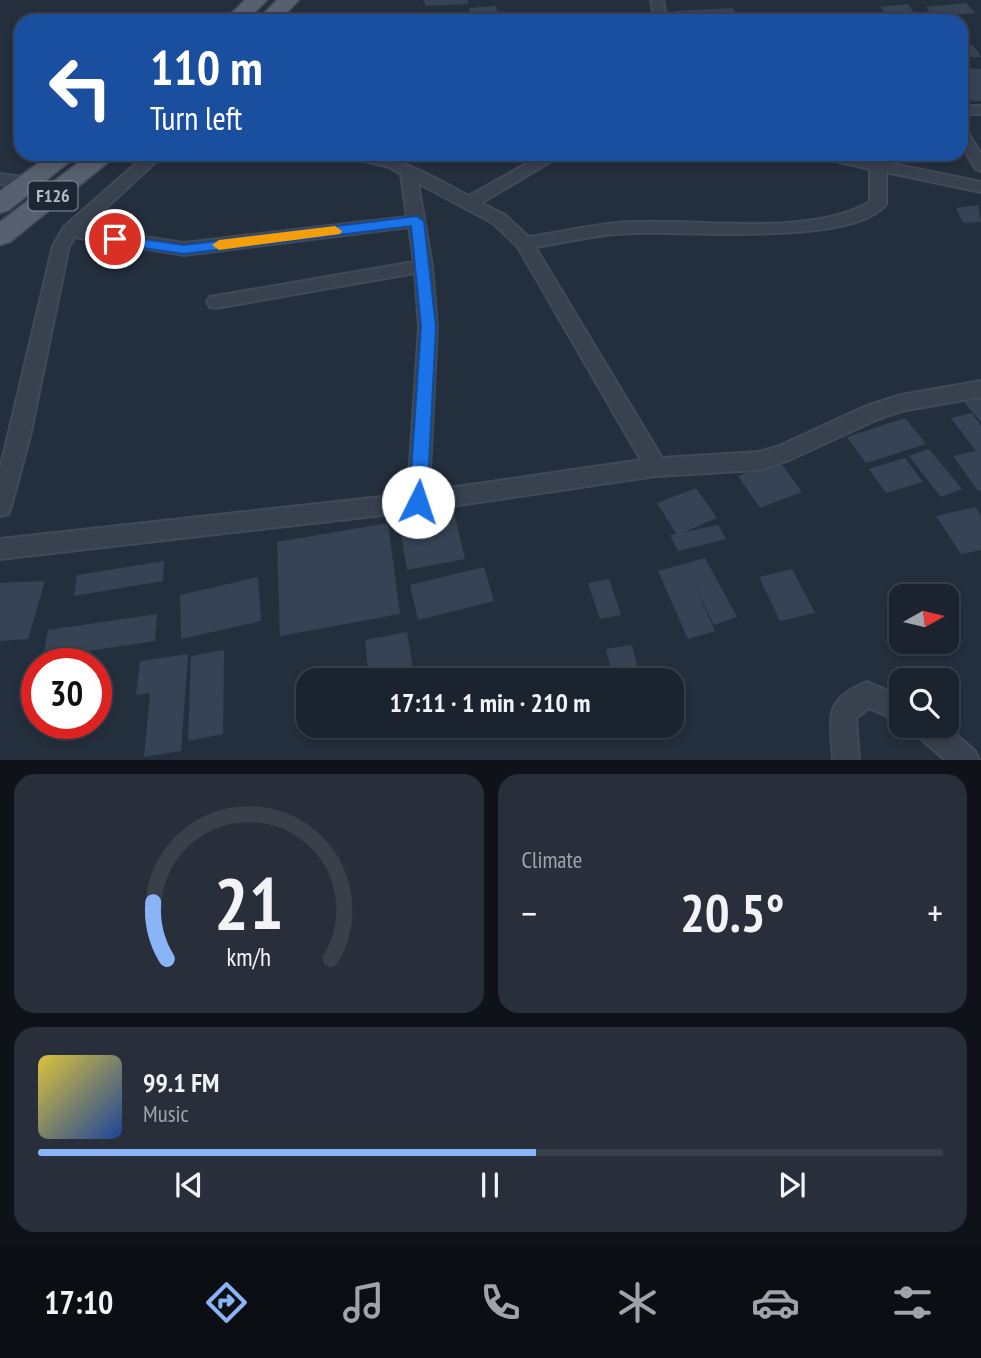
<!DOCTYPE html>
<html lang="en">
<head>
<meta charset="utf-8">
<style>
  :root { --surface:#1b232e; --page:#282f3a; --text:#f1f3f6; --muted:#a0a4aa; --line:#39404a; --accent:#8ab4f8 }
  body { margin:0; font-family:"PT Sans Narrow",sans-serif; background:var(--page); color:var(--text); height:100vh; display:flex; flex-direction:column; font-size:26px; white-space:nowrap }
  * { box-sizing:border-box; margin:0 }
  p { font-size:23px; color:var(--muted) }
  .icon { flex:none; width:38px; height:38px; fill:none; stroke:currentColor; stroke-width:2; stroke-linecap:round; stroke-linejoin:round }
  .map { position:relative; height:760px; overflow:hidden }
  .drawer { display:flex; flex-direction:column; gap:14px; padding:14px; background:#0f1319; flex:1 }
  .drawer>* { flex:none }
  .hud { position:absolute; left:14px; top:14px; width:954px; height:147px; border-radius:21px; box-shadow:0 4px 10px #0003,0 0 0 2px var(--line); background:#1a4fa0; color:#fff; overflow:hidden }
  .needle { width:46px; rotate:82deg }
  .buttons { position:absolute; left:889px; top:584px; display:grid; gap:14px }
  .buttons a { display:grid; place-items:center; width:70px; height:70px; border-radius:14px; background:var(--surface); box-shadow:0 4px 10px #0003,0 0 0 2px var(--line); font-size:35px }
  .speed { position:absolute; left:21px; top:648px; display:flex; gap:14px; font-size:35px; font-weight:700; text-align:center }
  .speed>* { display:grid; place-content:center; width:91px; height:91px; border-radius:50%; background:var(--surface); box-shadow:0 4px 10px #0003,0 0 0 2px var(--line); line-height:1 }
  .speed .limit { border:10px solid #d22; background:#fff; color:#111 }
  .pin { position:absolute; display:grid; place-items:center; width:60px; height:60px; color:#fff; margin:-30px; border:4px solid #fff; border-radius:50%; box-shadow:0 2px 7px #0007 }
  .me { position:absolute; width:77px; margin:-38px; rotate:4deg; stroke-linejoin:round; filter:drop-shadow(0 0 5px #0008) }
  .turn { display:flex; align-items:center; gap:24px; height:147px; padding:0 21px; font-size:32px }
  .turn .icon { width:91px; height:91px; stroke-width:2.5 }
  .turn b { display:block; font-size:49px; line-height:60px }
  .big { font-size:52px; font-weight:600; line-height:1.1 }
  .drawer .card { flex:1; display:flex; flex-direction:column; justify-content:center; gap:10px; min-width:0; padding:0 24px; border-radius:21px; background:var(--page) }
  .drawer .dial { align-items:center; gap:0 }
  .dial svg { height:182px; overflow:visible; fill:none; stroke:var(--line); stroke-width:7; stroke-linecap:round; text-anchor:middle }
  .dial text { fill:var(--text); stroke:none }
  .song { display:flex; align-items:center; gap:21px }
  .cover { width:84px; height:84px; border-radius:10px; background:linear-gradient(135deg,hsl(50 70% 55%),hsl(220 70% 35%)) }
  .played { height:7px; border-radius:4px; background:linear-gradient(90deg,var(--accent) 55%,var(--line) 55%) }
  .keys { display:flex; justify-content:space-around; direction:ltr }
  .heat { display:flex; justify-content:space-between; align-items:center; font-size:38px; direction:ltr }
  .drawer .tiles { flex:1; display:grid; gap:14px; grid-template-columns:1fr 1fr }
  .card:last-child { grid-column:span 2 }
  .trip { position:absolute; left:296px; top:668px; width:388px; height:70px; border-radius:21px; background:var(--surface); box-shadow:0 4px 10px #0003,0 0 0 2px var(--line); font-weight:600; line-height:70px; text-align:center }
  .dock { display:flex; height:112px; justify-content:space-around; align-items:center; background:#0b0e12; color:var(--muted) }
  .dock .icon { width:49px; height:49px }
  .dock .selected { color:var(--accent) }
  .dock b { font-size:32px; color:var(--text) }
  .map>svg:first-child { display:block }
</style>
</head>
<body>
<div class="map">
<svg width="981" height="760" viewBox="0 0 981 760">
  <rect width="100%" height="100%" fill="#242f3e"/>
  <g fill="#364354">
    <polygon points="423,0 468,0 468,4 426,6"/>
    <polygon points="966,3 975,13 933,17 926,7"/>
    <polygon points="908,4 916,16 891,18 880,7"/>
    <polygon points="496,6 499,21 471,21 469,8"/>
    <polygon points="733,8 740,21 693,21 691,17 676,17 674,11"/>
    <polygon points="961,45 973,45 981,57 962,57"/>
    <polygon points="961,68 981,69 981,101 971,101"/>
    <polygon points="978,205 981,222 963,223 956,208"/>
    <polygon points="981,394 981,422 962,400"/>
    <polygon points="972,413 981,426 981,490 978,491 953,456 976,451 951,418"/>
    <polygon points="905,418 926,444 866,463 847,437"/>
    <polygon points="929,449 962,489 941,497 909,456"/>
    <polygon points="905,458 923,482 886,493 869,469"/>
    <polygon points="779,460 802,492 760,508 738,476"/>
    <polygon points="696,488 717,518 677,535 657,503"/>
    <polygon points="975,507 981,516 981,550 961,554 936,516"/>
    <polygon points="454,513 465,559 407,570 399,523"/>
    <polygon points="388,523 400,614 280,636 277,542"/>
    <polygon points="718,525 726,539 678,551 670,535"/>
    <polygon points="705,558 737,617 714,625 695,586 715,631 688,639 658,571"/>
    <polygon points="164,561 163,581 74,596 77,575"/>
    <polygon points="484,567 494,601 418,620 410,585"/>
    <polygon points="792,569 815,613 780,621 759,577"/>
    <polygon points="258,577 261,621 181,639 180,595"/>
    <polygon points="609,579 621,615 600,619 588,583"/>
    <polygon points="45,581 28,639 0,641 0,583"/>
    <polygon points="157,614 155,641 43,658 48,630"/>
    <polygon points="407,632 415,681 369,681 365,640"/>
    <polygon points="632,645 638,669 612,673 606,649"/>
    <polygon points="224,650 223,734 188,741 191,656"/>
    <polygon points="188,654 181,751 144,757 150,693 136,695 140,661"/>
  </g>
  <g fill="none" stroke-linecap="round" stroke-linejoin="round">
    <defs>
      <g id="street">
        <polygon points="651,0 663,0 667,21 655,21"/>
        <rect x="961" y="106" width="20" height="8"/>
        <polygon points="961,129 966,130 981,154 981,171 976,169 961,145"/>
        <path d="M 147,154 L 164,154 L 84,228 L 184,243 L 407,217 L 401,174 L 389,167 L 348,157 L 345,154 C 397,154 424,173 469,196 L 544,154 L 563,154 L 481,203 L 505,215 L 528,237 C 563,232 598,223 633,222 C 702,219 811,237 870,202 L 870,169 L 818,157 L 815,154 L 845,154 L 981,182 L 981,192 L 886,172 L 886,204 C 854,246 688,231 635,233 C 602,233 568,242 535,247 L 662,458 L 759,452 L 777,447 L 864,407 L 901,395 L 981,381 L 981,397 L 901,411 L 878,419 L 789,460 L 759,470 L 656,476 L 418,511 L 0,559 L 0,539 L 408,494 L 419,327 L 415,273 L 216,308 L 210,307 L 207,302 L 210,297 L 216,296 L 414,262 L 409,227 L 184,255 L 75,237 L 69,246 L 30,436 L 11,507 L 8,514 L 0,516 L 0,470 L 53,246 L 64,227 ZM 418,183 L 493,223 L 518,247 L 641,460 L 429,491 L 437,327 L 432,266 Z"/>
        <polygon points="0,174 29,178 37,183 29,188 0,184"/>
        <path d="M 867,682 L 901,696 L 901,722 L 869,708 L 856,718 L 859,760 L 833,760 C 831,718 822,700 867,682 Z"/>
        <polygon points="913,726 946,726 975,751 979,760 945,760 917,735"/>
      </g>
      <g id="primary">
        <polygon points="245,0 267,0 246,21 224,21"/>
        <polygon points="277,0 299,0 279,21 257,21"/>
        <polygon points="51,154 79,154 9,210 0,213 0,191"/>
        <polygon points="90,154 118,154 10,242 0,245 0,222"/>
      </g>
    </defs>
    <use href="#street" stroke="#414a57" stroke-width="4"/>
    <use href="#primary" stroke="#414a57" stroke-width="3"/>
    <use href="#street" fill="#38414e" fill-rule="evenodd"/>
    <use href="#primary" fill="#56606e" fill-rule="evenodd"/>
  </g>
  <polygon fill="#1a73e8" stroke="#114b97" stroke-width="2" points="417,216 424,221 436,327 427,502 424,507 418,510 411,507 409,502 421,327 411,226 184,254 115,244 108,239 115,235 184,245"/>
  <polygon fill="#f59e0b" points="335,226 342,231 340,234 219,250 212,245 219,240"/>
  <g text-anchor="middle" stroke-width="7" stroke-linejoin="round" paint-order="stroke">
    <rect fill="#1d2633" stroke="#878f9c" stroke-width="2" x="28.5" y="181.5" width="49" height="29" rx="5"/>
    <g font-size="18" font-weight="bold" fill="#b4bcc9">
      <text x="53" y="202">F126</text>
    </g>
  </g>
</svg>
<div class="buttons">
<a><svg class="needle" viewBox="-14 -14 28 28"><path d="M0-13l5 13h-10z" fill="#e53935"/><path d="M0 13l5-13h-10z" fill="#a0a4aa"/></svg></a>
<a><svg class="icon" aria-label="search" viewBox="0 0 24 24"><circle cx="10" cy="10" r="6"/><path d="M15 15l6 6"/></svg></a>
</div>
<div class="speed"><div class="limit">30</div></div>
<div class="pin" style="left:115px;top:239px;background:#d93025"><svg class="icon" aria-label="arrive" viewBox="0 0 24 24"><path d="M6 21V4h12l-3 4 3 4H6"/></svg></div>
<svg class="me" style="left:418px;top:502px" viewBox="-20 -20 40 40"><circle r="19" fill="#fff"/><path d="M0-13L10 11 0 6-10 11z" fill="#1a73e8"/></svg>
<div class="trip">17:11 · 1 min · 210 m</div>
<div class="hud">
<div class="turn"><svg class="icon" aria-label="left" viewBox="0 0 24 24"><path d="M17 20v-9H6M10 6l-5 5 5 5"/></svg><div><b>110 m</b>Turn left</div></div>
</div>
</div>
<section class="drawer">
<div class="tiles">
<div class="card dial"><svg viewBox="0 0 100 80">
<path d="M14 69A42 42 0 1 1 86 69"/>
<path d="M14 69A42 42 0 0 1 8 44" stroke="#8ab4f8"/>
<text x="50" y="56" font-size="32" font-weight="700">21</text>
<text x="50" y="72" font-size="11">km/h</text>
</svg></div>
<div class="card"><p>Climate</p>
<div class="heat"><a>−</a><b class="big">20.5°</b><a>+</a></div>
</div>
<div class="card">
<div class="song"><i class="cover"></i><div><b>99.1 FM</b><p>Music</p></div></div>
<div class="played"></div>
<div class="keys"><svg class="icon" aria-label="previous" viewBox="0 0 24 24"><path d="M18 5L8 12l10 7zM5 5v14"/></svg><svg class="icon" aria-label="pause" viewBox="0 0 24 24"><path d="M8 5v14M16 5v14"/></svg><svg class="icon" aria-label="next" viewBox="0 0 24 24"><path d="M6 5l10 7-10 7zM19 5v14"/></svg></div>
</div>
</div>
</section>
<nav class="dock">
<b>17:10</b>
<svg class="icon selected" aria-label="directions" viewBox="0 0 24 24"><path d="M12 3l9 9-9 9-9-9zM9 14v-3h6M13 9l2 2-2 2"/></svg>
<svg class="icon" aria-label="music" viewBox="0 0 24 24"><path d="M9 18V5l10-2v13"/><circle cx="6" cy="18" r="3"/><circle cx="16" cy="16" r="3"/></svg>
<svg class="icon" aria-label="phone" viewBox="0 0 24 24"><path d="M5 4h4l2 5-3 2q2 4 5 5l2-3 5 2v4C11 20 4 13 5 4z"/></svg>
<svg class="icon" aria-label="climate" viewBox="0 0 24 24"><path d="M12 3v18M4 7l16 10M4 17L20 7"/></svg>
<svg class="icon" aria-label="car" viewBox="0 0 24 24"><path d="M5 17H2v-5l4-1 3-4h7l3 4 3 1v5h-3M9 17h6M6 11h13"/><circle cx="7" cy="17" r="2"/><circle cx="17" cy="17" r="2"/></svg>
<svg class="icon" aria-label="filters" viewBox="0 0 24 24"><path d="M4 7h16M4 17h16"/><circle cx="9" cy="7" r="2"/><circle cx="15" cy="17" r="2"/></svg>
</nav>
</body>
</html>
